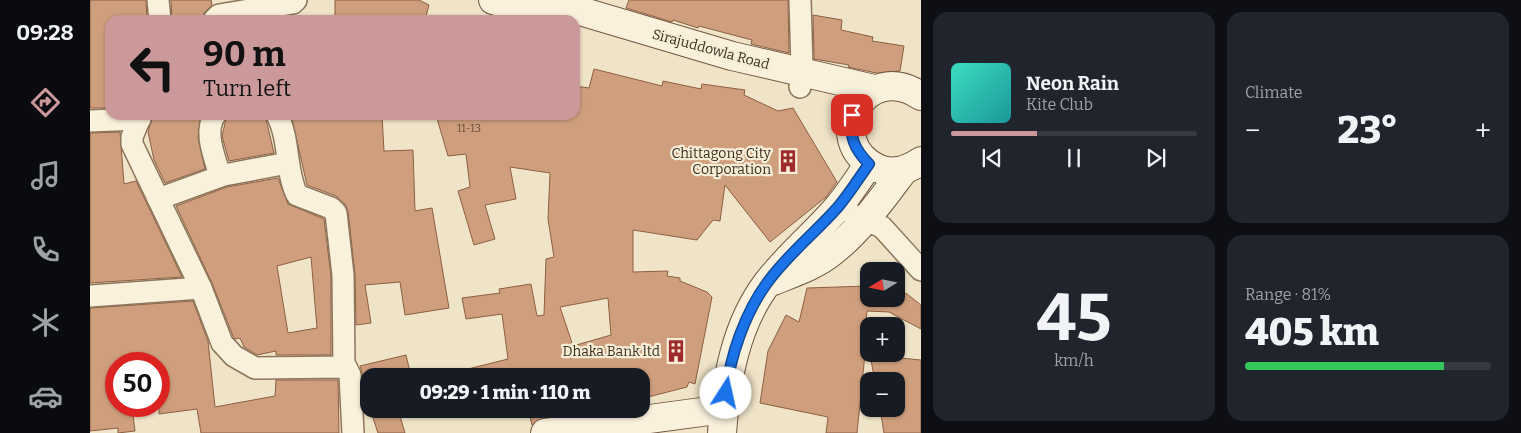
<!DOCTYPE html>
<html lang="en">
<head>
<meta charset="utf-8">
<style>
  :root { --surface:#171b24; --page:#20242c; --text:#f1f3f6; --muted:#9ea1a6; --line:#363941; --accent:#cc999b }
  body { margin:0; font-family:Bitter,serif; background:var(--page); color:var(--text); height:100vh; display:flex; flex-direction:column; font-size:19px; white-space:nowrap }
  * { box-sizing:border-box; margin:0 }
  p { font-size:16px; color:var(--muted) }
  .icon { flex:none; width:28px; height:28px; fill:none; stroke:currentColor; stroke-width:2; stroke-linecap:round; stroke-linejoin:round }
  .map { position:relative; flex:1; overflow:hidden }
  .panel { display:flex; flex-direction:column; gap:12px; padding:12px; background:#0d0f14; width:600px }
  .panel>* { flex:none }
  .hud { position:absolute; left:15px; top:15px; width:475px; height:105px; border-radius:15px; box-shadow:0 1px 4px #0004; background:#cc999b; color:#111; overflow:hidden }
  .needle { width:32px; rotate:260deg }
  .controls { position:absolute; left:770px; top:262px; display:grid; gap:10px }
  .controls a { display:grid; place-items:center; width:45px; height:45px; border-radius:10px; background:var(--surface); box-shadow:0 1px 4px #0004; font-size:25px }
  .speed { position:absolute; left:15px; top:352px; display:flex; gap:10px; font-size:25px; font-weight:700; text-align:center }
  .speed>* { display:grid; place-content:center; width:65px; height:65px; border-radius:50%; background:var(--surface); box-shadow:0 1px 4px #0004; line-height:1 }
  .speed .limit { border:8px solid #d22; background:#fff; color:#111 }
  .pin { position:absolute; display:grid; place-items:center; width:42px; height:42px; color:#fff; margin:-21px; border-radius:10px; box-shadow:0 2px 8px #0006 }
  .me { position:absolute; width:55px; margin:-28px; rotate:10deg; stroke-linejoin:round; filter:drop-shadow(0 0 4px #0008) }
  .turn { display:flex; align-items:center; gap:18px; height:105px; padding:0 15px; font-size:22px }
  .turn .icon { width:65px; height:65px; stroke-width:2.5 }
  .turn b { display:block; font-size:35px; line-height:42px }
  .big { font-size:38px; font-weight:800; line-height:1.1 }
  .panel .widget { flex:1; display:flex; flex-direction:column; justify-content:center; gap:8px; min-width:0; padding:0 18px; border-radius:15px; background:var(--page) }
  .panel .dial { align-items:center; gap:0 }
  .dial b { font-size:65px; line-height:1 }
  .song { display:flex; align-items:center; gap:15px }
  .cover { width:60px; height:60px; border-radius:8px; background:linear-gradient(135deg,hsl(170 70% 55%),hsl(180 70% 35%)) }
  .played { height:5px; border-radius:2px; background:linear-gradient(90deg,var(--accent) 35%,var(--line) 35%) }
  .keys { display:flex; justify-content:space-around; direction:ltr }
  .heat { display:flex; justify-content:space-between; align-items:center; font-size:28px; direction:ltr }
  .charge { height:8px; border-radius:4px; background:linear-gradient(90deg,#34c759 81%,var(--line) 0) }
  .panel .tiles { flex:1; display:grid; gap:12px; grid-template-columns:repeat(2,1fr) }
  .trip { position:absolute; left:270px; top:368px; width:290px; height:50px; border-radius:15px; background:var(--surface); box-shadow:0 1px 4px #0004; font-weight:800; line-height:50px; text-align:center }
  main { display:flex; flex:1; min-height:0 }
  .tab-bar { display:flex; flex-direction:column; width:90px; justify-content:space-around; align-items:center; background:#090b0e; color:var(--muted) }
  .tab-bar .icon { width:35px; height:35px }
  .tab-bar .selected { color:var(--accent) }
  .tab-bar b { font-size:22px; color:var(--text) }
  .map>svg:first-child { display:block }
</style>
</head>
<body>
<main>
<nav class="tab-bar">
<b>09:28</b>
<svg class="icon selected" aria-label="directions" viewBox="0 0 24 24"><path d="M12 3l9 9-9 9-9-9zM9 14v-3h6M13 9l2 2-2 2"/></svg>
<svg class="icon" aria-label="music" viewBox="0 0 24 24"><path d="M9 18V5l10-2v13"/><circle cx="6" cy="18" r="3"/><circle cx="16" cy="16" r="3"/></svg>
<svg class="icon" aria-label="phone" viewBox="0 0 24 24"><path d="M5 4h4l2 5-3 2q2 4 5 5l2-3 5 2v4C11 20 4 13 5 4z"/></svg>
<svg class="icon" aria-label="climate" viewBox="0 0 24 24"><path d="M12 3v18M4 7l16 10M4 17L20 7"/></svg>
<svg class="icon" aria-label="car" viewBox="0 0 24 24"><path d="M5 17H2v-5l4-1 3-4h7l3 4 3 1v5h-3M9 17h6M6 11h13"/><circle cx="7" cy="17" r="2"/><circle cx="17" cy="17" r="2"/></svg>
</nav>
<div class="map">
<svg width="831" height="433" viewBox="0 0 831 433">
  <rect width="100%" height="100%" fill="#f0e4c8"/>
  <g fill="#cf9f7d" stroke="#8d5f41" fill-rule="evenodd">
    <polygon points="0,0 56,0 57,20 20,20 20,108 0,108"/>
    <polygon points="81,0 121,0 122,5 115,12 112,20 82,20"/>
    <polygon points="245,0 329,0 339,5 335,20 245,20"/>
    <polygon points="539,0 698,0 699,53 661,44 662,40 609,26 608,28 583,20 582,22 536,8"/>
    <polygon points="723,15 752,20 751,30 783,37 782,41 814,46 810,71 786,73 758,67 759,65 724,59"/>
    <path d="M 504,69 L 572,86 L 573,81 L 611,89 L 612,84 L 655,90 L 654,95 L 688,111 L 703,108 L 747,182 L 736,197 L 680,242 L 635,185 L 630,221 L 623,220 L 607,240 L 543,230 L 543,272 L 578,271 L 577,276 L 590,278 L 590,281 L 617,292 L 622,297 L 605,384 L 599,382 L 597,387 L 558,397 L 555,382 L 551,383 L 551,376 L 375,376 L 374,370 L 418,359 L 412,314 L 376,319 L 372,298 L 410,293 L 409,289 L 441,284 L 447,316 L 454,315 L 456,259 L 464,257 L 458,219 L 460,173 L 420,167 L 426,199 L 395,205 L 405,239 L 384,245 L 368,191 L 380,187 L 376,154 L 358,156 L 346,115 L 485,115 L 485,86 L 499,88 ZM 518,298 L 521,335 L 483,346 L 470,307 Z"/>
    <polygon points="63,115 111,115 108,138 115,169 75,183 64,160 58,132"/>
    <polygon points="137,115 175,115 184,153 139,161 132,136"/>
    <polygon points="201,115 292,115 294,151 323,150 325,211 342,208 359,308 315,315 310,282 275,285 281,323 266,325 265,274 258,211 255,204 246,196 217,185"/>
    <polygon points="30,132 34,184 46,181 92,277 0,283 0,133"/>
    <path d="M 188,178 L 198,204 L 234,219 L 241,276 L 241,355 L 186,355 L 186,351 L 167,355 L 154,347 L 150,338 L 145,339 L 143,336 L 122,283 L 86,206 L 137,187 ZM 221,257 L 227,328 L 198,333 L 187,266 Z"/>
    <polygon points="779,286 779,299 806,299 806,291 817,294 831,305 831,329 799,312 777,311 773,354 775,354 767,433 736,433 738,417 670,403 678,351 696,315 709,322 717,288"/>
    <polygon points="103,301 118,341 125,407 185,396 186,380 248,380 249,433 111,433 107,409 69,414 69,364 26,364 26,406 42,406 45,431 28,433 28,428 0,431 0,308"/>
    <polygon points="316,355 321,376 273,376 270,366"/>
    <polygon points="780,355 831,360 831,433 794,433 790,409 806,409 806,381 785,381"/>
    <polygon points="280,409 308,409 315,433 288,433"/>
    <polygon points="438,409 492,409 493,412 453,418 442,425"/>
  </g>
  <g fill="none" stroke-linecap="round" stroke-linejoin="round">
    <defs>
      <g id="street">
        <polyline points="68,0 70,20"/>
        <polyline points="710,0 712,67 710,87"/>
        <polyline points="124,20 129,15 203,3 206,0"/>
        <polyline points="51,115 42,137 42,144 111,288 132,343 144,356 165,368 256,367 260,375 263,433"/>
        <path d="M 125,115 C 113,132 125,157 130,176"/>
        <path d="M 187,115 C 200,139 195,170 207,195 L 241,208 L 246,213 L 253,275 L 254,366"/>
        <polyline points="0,121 50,119"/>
        <polyline points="68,199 134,175 198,163"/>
        <polyline points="763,215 792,227 831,270"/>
        <polyline points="0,296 111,288"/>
      </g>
      <g id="secondary">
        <polyline points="403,0 467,20"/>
        <polyline points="461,0 487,10 642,56 784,89"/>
        <path d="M 831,96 C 774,58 731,141 787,168 C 802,175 818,170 831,161"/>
        <path d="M 683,281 C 703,273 725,266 742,252 C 771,229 792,199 814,170"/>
        <polyline points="455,433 634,409"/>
        <path d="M 632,433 C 636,381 645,325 678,282 C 699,255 726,233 748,207 C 759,194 769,178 779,164"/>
      </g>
    </defs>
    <use href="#street" stroke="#8d765c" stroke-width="24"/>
    <use href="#secondary" stroke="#6f573f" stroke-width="30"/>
    <use href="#street" stroke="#faf1dc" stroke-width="21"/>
    <use href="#secondary" stroke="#faf1dc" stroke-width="28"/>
  </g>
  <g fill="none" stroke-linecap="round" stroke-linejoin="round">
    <defs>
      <path id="route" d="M 636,393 C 640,356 655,313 677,283 C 697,255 725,233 748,207 C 759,194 769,178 779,164 C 764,149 759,136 762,115"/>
    </defs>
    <use href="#route" stroke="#114b97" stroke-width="12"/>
    <use href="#route" stroke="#1a73e8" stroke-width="9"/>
  </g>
  <defs>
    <symbol id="building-bare" viewBox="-9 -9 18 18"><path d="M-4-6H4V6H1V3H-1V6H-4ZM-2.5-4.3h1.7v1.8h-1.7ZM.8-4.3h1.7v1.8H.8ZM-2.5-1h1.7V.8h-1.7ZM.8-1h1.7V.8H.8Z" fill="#9e2a2b" stroke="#f7eed8" stroke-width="2.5" paint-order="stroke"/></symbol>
  </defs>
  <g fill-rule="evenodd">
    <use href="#building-bare" x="682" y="145" width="32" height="32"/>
    <use href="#building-bare" x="570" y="335" width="32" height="32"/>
  </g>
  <g text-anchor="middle" stroke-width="4.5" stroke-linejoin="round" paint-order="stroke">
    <g font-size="11" fill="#624a37">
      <text x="379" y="132">11-13</text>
    </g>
    <g font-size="14" fill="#3d2e20" stroke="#f7eed8">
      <text transform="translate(621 49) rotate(15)" y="5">Sirajuddowla Road</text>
    </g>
    <g font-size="14" fill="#3d2e20" stroke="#f7eed8" text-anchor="end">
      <text x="681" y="158">Chittagong City<tspan x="681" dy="16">Corporation</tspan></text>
      <text x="570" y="356">Dhaka Bank ltd</text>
    </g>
  </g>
</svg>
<div class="controls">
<a><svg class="needle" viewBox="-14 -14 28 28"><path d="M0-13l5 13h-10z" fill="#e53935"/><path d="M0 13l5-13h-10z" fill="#9ea1a6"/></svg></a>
<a>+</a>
<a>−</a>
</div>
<div class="speed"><div class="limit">50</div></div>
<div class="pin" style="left:762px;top:115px;background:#d93025"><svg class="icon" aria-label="arrive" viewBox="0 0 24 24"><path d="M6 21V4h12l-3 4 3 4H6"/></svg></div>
<svg class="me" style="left:636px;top:393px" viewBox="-20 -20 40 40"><circle r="19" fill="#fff"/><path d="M0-13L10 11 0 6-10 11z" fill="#1a73e8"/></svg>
<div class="trip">09:29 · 1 min · 110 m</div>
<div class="hud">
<div class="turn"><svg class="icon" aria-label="left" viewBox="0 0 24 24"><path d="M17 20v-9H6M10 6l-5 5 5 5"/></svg><div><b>90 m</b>Turn left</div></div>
</div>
</div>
<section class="panel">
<div class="tiles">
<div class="widget">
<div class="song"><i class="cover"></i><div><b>Neon Rain</b><p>Kite Club</p></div></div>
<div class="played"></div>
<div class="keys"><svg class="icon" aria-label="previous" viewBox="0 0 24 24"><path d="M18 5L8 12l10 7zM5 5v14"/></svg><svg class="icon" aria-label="pause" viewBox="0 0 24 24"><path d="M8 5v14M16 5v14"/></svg><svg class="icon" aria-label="next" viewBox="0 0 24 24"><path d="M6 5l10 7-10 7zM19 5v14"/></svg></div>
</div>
<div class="widget"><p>Climate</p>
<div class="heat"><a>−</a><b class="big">23°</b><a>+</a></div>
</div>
<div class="widget dial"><b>45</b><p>km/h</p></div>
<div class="widget"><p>Range · 81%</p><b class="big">405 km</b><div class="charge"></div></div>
</div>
</section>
</main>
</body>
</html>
